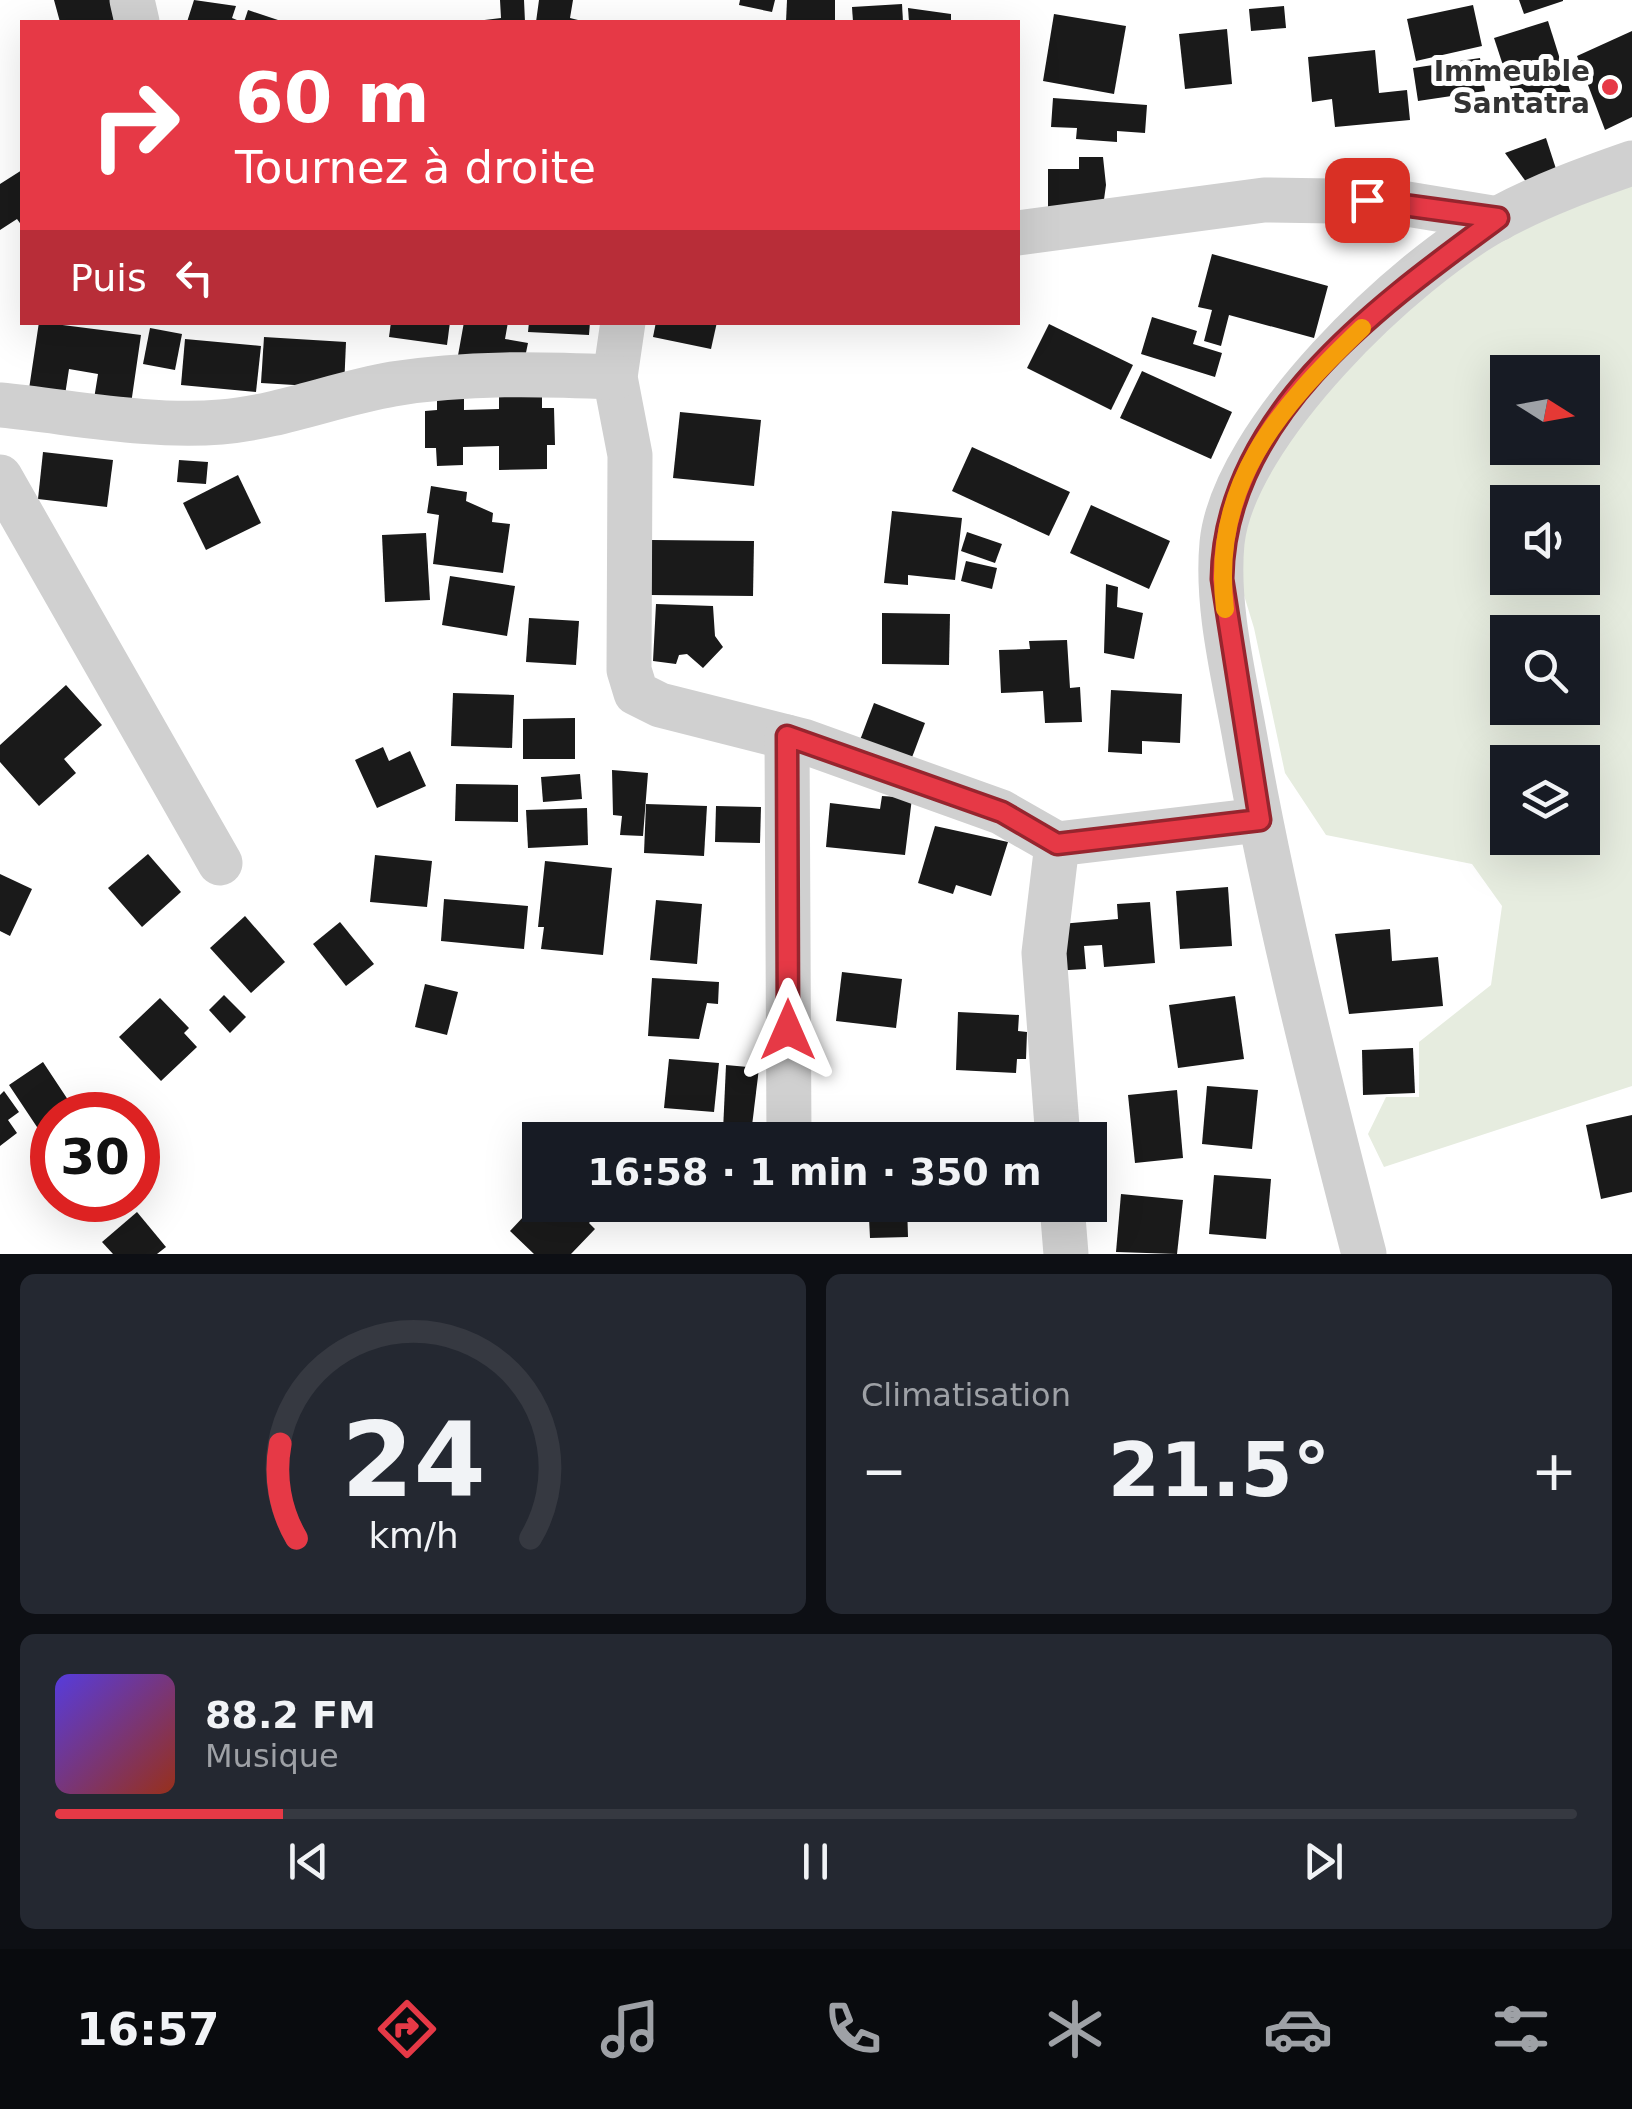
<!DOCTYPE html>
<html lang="fr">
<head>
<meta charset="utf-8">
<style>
  :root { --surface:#171b24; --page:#242831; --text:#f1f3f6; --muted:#9ea1a6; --line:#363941; --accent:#e63946 }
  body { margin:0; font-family:"DejaVu Sans",sans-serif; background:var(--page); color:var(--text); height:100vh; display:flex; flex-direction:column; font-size:38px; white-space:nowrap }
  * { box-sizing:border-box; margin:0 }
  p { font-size:32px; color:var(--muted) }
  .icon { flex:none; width:55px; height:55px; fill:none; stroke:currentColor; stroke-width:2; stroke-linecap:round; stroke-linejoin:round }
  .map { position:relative; height:1254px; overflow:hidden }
  .panel { display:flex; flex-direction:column; gap:20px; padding:20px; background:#0d0f14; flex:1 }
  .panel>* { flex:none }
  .hud { position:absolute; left:20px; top:20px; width:1000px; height:305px; border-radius:0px; box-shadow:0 10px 40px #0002; background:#e63946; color:#fff; overflow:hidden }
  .needle { width:65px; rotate:101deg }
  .buttons { position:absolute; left:1490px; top:355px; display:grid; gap:20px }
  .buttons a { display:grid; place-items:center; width:110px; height:110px; border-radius:0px; background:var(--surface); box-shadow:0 10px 40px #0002; font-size:50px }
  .speed { position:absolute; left:30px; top:1092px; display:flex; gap:20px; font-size:50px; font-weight:700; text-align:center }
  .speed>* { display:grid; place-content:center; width:130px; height:130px; border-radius:50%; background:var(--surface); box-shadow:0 10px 40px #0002; line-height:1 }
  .speed .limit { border:15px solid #d22; background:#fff; color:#111 }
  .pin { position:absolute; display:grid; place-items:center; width:85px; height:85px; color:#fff; margin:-42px; border-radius:20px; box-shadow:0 5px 15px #0006 }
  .me { position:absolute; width:110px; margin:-55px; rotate:0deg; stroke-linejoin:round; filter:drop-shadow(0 0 8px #0008) }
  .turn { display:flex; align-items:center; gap:35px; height:210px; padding:0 50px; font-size:45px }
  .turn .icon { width:130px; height:130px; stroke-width:2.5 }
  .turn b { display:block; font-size:70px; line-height:85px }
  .then { display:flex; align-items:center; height:95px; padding:0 50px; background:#0003; gap:20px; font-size:38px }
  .big { font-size:75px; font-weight:800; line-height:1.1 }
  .panel .tile { flex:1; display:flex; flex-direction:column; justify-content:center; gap:15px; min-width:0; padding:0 35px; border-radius:15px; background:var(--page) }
  .panel .dial { align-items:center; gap:0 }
  .dial svg { height:260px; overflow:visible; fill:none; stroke:var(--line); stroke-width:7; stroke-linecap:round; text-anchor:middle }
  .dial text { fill:var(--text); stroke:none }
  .song { display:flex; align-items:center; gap:30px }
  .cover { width:120px; height:120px; border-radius:15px; background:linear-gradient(135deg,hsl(250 70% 55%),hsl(10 70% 35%)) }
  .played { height:10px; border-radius:5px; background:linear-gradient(90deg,var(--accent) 15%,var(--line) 15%) }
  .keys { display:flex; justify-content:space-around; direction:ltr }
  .heat { display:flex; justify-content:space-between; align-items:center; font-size:55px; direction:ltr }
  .panel .tiles { flex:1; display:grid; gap:20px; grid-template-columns:1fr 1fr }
  .tile:last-child { grid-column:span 2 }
  .trip { position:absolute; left:522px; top:1122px; width:585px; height:100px; border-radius:0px; background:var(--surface); box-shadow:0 10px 40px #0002; font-weight:800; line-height:100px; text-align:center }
  .dock { display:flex; height:160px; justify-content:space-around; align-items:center; background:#090b0e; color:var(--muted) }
  .dock .icon { width:70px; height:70px }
  .dock .current { color:var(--accent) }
  .dock b { font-size:45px; color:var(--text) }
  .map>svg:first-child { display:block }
</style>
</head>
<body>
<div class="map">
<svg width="1632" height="1254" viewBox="0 0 1632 1254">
  <rect width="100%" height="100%" fill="#fff"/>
  <path fill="#e6ecdf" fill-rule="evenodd" d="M 1632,178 L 1632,1086 L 1384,1167 L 1368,1134 L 1386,1097 L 1419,1097 L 1419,1042 L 1491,985 L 1502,906 L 1472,864 L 1326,835 L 1285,773 L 1254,628 L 1228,543 L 1297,411 L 1419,292 L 1579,191 ZM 1508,372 L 1582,372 L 1582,448 L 1508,448 ZM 1508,502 L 1582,502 L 1582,578 L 1508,578 ZM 1508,632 L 1582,632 L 1582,708 L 1508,708 ZM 1508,762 L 1582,762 L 1582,838 L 1508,838 Z"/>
  <g fill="#1a1a1a">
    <polygon points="54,0 112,0 116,22 60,22"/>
    <polygon points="194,0 236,6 232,18 242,22 187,22"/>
    <polygon points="500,0 524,0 525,22 468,22 501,18"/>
    <polygon points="539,0 573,0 570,18 586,22 536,22"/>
    <polygon points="740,0 775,0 772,12 739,5"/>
    <polygon points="787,0 835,0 835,22 786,22"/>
    <polygon points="1519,0 1563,0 1563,1 1524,14"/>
    <polygon points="902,4 903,22 853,22 852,7"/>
    <polygon points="1473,5 1482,46 1416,61 1407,19"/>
    <polygon points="1284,6 1286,28 1251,31 1249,9"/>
    <polygon points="908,8 951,14 951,22 909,22"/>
    <polygon points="248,10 284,22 244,22"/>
    <polygon points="1054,14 1126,26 1114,94 1043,81"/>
    <polygon points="1548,21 1571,94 1518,111 1494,38"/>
    <polygon points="1227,29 1232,84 1185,89 1179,34"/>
    <polygon points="1632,31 1632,117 1605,130 1577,56"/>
    <polygon points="1375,50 1379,93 1407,90 1410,120 1335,127 1332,99 1312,102 1308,57"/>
    <polygon points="1480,58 1485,91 1418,101 1413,68"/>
    <polygon points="1053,98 1147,105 1145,133 1117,131 1117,142 1076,139 1077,128 1051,127"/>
    <polygon points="1546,138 1557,172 1527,183 1505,153"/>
    <polygon points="1079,157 1103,157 1106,185 1102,214 1048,214 1048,169 1079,169"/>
    <polygon points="22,170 22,226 17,219 0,230 0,184"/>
    <polygon points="1212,254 1328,286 1314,338 1229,315 1221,346 1204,341 1212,310 1198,307"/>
    <polygon points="1152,317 1197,331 1193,344 1222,353 1215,377 1141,354"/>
    <polygon points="39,322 141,335 131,404 94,399 98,374 69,369 65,395 29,389"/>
    <polygon points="391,322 450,322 447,345 389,337"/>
    <polygon points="464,322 508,322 505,339 528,343 523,367 457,361"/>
    <polygon points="529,322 590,322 589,335 528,332"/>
    <polygon points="656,322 717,322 711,349 653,337"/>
    <polygon points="1049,324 1133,365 1111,410 1027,368"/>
    <polygon points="150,328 182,334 175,370 143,364"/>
    <polygon points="264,337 346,342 344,388 261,383"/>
    <polygon points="185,339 261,346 256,392 181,385"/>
    <polygon points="1142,371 1232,412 1211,459 1120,418"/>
    <polygon points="464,388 464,410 499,409 499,392 542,391 542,408 554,408 555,445 547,445 547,469 499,470 499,446 463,447 463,465 437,466 436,448 425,448 425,411 437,410 437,389"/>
    <polygon points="680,412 761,420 754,486 673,478"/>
    <polygon points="972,447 1070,492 1049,536 952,491"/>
    <polygon points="43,452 113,460 107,507 38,499"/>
    <polygon points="179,460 208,462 206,484 177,482"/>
    <polygon points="238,475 261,523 206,550 183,503"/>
    <polygon points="431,486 467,492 466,501 493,513 492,522 510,524 503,573 433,564 439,515 427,513"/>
    <polygon points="1091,505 1170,541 1149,589 1070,553"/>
    <polygon points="892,511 962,518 955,580 908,575 908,585 884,583"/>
    <polygon points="967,532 1002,544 995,563 961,551"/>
    <polygon points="426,533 430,600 385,602 382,535"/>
    <polygon points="652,540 754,541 753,596 651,595"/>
    <polygon points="966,561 997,568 992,589 961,581"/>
    <polygon points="450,576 515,586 507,636 442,625"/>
    <polygon points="1106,584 1118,587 1117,607 1143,613 1134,659 1104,653"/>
    <polygon points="656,604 713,606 715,636 723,647 703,668 687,654 679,655 676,664 653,661"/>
    <polygon points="882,613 950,614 949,665 882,664"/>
    <polygon points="529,618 579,621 576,665 526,662"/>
    <polygon points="1067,640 1070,688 1080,687 1082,722 1045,723 1043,691 1001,693 999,650 1030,649 1029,641"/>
    <polygon points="66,685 102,725 64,759 76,773 39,806 0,762 0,745"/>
    <polygon points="1111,690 1182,694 1180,743 1142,741 1142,754 1108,752"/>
    <polygon points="453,693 514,695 512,748 451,746"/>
    <polygon points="874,703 925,723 908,768 857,748"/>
    <polygon points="575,718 575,759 523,759 523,719"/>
    <polygon points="383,747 389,761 410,751 426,786 377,808 355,760"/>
    <polygon points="612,770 648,773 643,836 620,835 622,816 613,815"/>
    <polygon points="580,774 582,799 543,802 541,777"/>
    <polygon points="456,784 518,785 518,822 455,821"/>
    <polygon points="882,796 912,798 905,855 826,847 830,803 880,809"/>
    <polygon points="646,804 707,806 704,856 644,853"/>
    <polygon points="716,806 761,807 760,843 715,842"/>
    <polygon points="587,808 588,845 528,848 526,810"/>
    <polygon points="935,826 1008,842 991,896 956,885 953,894 918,883"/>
    <polygon points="148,854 181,892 142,927 108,888"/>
    <polygon points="375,855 432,861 427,907 370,902"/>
    <polygon points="545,861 612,868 603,955 541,949 544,927 538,927"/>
    <polygon points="0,874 32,889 10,936 0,931"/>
    <polygon points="1228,887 1232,946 1180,949 1176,891"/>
    <polygon points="444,899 528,906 524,949 441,941"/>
    <polygon points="656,900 702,904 697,964 650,960"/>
    <polygon points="1150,902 1155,963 1104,967 1102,945 1084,946 1086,969 1052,971 1049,925 1118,919 1117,904"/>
    <polygon points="245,916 285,962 251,993 210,948"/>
    <polygon points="340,922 374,964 346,986 313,944"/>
    <polygon points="1390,929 1392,961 1438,957 1443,1006 1349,1014 1335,934"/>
    <polygon points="842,972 902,979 896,1028 836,1021"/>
    <polygon points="652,978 719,982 718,1004 707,1003 699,1039 648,1036"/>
    <polygon points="425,984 458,992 447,1035 415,1027"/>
    <polygon points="224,995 246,1017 230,1033 209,1010"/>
    <polygon points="1235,996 1244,1059 1178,1068 1169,1005"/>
    <polygon points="160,998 189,1028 184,1033 197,1047 161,1081 119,1037"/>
    <polygon points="958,1012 1019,1015 1018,1031 1027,1032 1026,1059 1017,1059 1016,1073 956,1070"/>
    <polygon points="1413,1048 1415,1093 1363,1095 1362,1050"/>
    <polygon points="669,1059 719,1063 714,1112 664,1108"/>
    <polygon points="43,1062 78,1115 52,1115 52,1135 45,1139 9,1085"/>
    <polygon points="726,1065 759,1068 751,1134 723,1131"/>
    <polygon points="1207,1086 1258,1090 1252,1149 1202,1144"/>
    <polygon points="1177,1090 1183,1158 1135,1163 1128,1095"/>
    <polygon points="4,1091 19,1112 8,1120 17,1133 0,1146 0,1095"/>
    <polygon points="1632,1115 1632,1192 1601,1199 1586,1125"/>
    <polygon points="637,1134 669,1135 668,1140 636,1140"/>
    <polygon points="1214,1175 1271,1179 1266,1239 1209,1234"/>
    <polygon points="1121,1194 1183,1200 1177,1254 1116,1252"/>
    <polygon points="540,1199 540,1205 592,1205 599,1212 589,1223 595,1229 571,1254 534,1254 510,1231"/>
    <polygon points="642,1205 704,1205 704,1222 641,1220"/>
    <polygon points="829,1205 907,1205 908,1237 870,1238 869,1218 830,1220"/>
    <polygon points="137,1212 166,1247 157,1254 113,1254 102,1242"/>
  </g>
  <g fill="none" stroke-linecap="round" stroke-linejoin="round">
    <g stroke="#d0d0d0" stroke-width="45">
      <polyline points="132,0 137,22"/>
      <polyline points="1018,233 1264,200 1395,202 1498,219"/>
      <polyline points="623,322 615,377 630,455 629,670 636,693 660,705 803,741 1001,812 1057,844 1259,820"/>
      <path d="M 0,405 C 72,412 149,428 221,422 C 280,417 335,394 393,384 C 467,372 541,374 615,377"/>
      <polyline points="0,477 220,863"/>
      <polyline points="787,737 789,1140"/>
      <polyline points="1057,844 1044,953 1058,1140"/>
      <polyline points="1062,1205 1066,1254"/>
      <path d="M 1364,1254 C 1320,1084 1276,912 1245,738 C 1234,676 1216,607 1222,543 C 1233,433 1405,268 1499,218 C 1542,195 1586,179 1632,163"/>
    </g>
  </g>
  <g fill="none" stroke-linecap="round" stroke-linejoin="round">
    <defs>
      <path id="route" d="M 788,1030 L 787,736 L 1002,812 L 1057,844 L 1260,820 L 1222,579 C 1224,416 1378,306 1498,218 L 1367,200"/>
    </defs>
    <use href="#route" stroke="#96252e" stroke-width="25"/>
    <use href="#route" stroke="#e63946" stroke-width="18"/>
    <path stroke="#f59e0b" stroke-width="18" d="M 1225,609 C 1210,486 1278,408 1362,328"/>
  </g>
  <circle fill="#e63946" stroke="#fff" stroke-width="4" cx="1610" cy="87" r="10"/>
  <g text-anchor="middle" stroke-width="10" stroke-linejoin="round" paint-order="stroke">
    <g font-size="28" font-weight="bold" fill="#333" stroke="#fff" text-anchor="end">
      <text x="1590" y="81">Immeuble<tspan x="1590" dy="32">Santatra</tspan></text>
    </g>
  </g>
</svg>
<div class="buttons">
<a><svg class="needle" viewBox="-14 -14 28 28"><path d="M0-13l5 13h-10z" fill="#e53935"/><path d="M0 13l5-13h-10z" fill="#9ea1a6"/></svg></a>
<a><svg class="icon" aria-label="sound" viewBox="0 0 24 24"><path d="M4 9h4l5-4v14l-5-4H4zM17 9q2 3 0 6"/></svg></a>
<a><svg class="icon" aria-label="search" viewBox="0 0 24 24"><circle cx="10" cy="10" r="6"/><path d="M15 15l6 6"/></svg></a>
<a><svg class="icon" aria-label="layers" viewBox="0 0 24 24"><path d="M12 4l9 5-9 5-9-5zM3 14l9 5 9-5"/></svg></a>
</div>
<div class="speed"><div class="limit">30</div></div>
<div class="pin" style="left:1367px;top:200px;background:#d93025"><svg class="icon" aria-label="arrive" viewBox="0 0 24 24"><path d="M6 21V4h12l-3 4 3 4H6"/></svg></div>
<svg class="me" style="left:788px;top:1030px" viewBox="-20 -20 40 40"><path d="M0-17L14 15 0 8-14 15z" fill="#e63946" stroke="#fff" stroke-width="4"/></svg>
<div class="trip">16:58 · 1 min · 350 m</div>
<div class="hud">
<div class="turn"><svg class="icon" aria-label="right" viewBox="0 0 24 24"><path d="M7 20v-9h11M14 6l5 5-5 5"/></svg><div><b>60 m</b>Tournez à droite</div></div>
<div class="then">Puis<svg class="icon" aria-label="left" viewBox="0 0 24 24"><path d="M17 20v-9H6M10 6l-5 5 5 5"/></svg></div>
</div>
</div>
<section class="panel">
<div class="tiles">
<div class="tile dial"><svg viewBox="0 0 100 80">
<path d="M14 69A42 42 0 1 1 86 69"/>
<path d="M14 69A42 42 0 0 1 9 40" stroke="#e63946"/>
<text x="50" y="56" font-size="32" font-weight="700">24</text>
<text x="50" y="72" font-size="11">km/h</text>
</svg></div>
<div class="tile"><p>Climatisation</p>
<div class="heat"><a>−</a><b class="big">21.5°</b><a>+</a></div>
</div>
<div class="tile">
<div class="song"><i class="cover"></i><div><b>88.2 FM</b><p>Musique</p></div></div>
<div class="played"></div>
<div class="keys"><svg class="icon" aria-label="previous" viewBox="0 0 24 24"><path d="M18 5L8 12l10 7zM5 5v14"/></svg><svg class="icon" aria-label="pause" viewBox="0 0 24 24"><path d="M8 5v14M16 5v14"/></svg><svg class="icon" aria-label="next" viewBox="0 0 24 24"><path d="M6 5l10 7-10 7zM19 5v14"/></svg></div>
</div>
</div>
</section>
<nav class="dock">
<b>16:57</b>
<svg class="icon current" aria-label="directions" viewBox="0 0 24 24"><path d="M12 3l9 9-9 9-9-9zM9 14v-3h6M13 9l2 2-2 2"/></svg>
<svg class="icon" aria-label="music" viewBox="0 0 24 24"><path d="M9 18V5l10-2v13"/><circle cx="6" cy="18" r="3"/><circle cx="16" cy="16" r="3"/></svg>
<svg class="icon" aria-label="phone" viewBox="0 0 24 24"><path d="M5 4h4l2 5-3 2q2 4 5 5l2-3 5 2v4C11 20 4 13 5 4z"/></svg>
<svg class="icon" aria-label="climate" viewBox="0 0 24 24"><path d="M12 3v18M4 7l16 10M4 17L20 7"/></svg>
<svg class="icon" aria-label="car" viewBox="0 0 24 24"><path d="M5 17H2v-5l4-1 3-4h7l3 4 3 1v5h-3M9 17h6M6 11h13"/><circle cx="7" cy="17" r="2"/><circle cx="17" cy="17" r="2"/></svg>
<svg class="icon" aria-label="filters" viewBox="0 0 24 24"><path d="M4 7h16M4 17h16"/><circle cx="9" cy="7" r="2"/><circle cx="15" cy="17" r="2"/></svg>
</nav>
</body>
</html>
